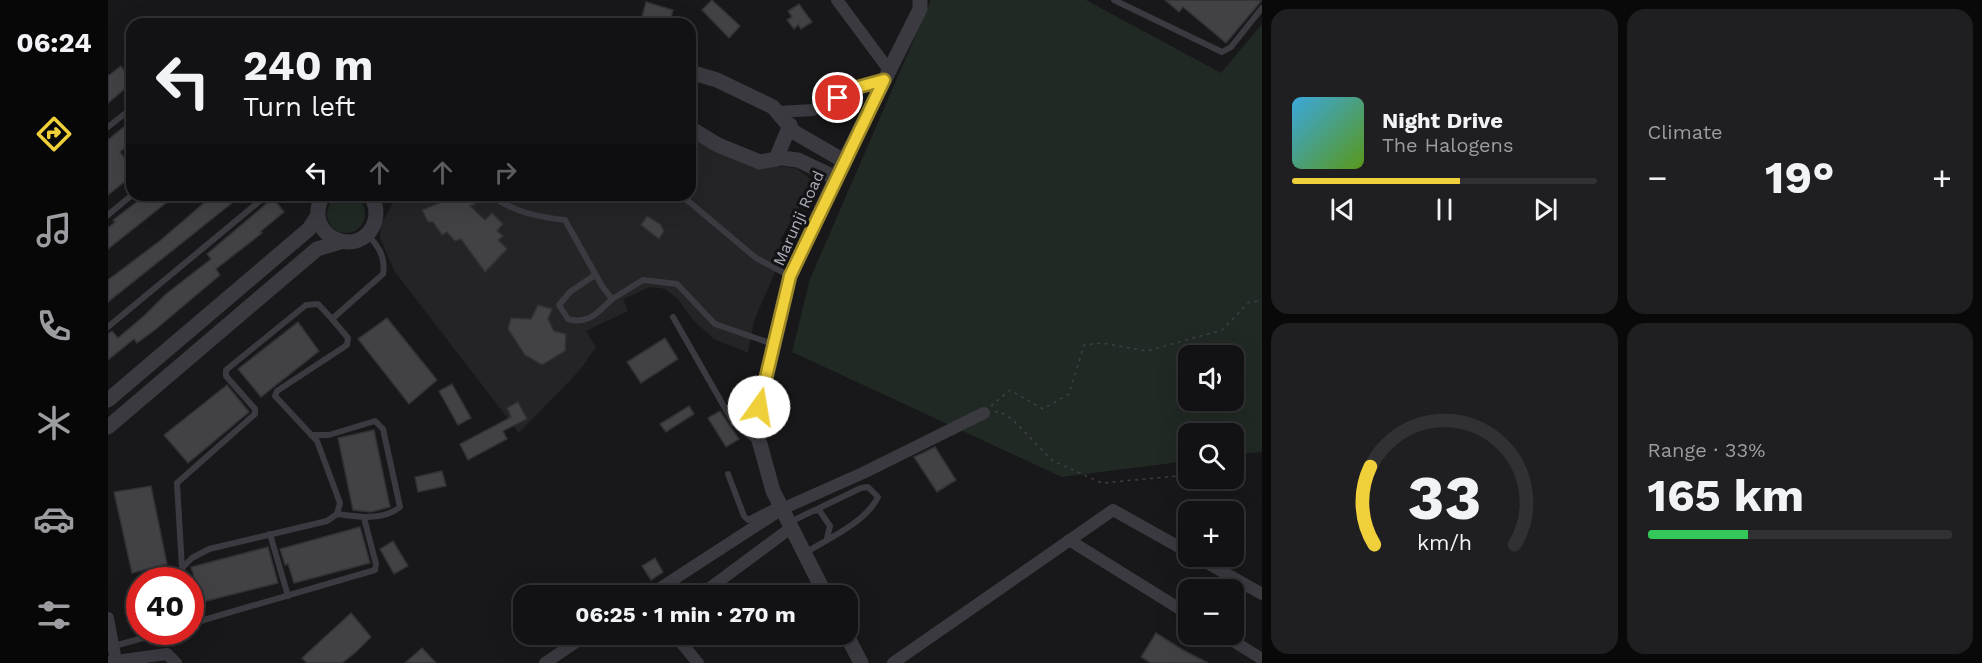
<!DOCTYPE html>
<html lang="en">
<head>
<meta charset="utf-8">
<style>
  :root { --surface:#121113; --page:#1f1f21; --text:#f1f3f6; --muted:#9c9da0; --line:#313133; --accent:#efcf3a }
  body { margin:0; font-family:"Work Sans",sans-serif; background:var(--page); color:var(--text); height:100vh; display:flex; flex-direction:column; font-size:22px; white-space:nowrap }
  * { box-sizing:border-box; margin:0 }
  p { font-size:20px; color:var(--muted) }
  .icon { flex:none; width:33px; height:33px; fill:none; stroke:currentColor; stroke-width:2; stroke-linecap:round; stroke-linejoin:round }
  .map { position:relative; flex:1; overflow:hidden }
  .panel { display:flex; flex-direction:column; gap:9px; padding:9px; background:#0a090a; width:720px }
  .panel>* { flex:none }
  .guide { position:absolute; left:18px; top:18px; width:570px; height:183px; border-radius:18px; box-shadow:0 6px 24px #0002,0 0 0 2px var(--line); background:#121113; color:var(--text); overflow:hidden }
  .fabs { position:absolute; left:1070px; top:345px; display:grid; gap:12px }
  .fabs a { display:grid; place-items:center; width:66px; height:66px; border-radius:12px; background:var(--surface); box-shadow:0 6px 24px #0002,0 0 0 2px var(--line); font-size:30px }
  .speed { position:absolute; left:18px; top:567px; display:flex; gap:12px; font-size:30px; font-weight:700; text-align:center }
  .speed>* { display:grid; place-content:center; width:78px; height:78px; border-radius:50%; background:var(--surface); box-shadow:0 6px 24px #0002,0 0 0 2px var(--line); line-height:1 }
  .speed .limit { border:9px solid #d22; background:#fff; color:#111 }
  .pin { position:absolute; display:grid; place-items:center; width:51px; height:51px; color:#fff; margin:-26px; border:3px solid #fff; border-radius:50%; box-shadow:0 2px 6px #0007 }
  .me { position:absolute; width:66px; margin:-33px; rotate:13deg; stroke-linejoin:round; filter:drop-shadow(0 0 4px #0008) }
  .turn { display:flex; align-items:center; gap:21px; height:126px; padding:0 18px; font-size:27px }
  .turn .icon { width:78px; height:78px; stroke-width:2.5 }
  .turn b { display:block; font-size:42px; line-height:51px }
  .lanes { display:flex; align-items:center; height:57px; padding:0 18px; background:#0003; justify-content:center; gap:30px; direction:ltr }
  .lanes .off { opacity:.35 }
  .big { font-size:45px; font-weight:700; line-height:1.1 }
  .panel .widget { flex:1; display:flex; flex-direction:column; justify-content:center; gap:9px; min-width:0; padding:0 21px; border-radius:18px; background:var(--page) }
  .panel .dial { align-items:center; gap:0 }
  .dial svg { height:156px; overflow:visible; fill:none; stroke:var(--line); stroke-width:7; stroke-linecap:round; text-anchor:middle }
  .dial text { fill:var(--text); stroke:none }
  .song { display:flex; align-items:center; gap:18px }
  .cover { width:72px; height:72px; border-radius:9px; background:linear-gradient(135deg,hsl(200 70% 55%),hsl(90 70% 35%)) }
  .played { height:6px; border-radius:3px; background:linear-gradient(90deg,var(--accent) 55%,var(--line) 55%) }
  .keys { display:flex; justify-content:space-around; direction:ltr }
  .heat { display:flex; justify-content:space-between; align-items:center; font-size:33px; direction:ltr }
  .charge { height:9px; border-radius:4px; background:linear-gradient(90deg,#34c759 33%,var(--line) 0) }
  .panel .tiles { flex:1; display:grid; gap:9px; grid-template-columns:repeat(2,1fr) }
  .trip { position:absolute; left:405px; top:585px; width:345px; height:60px; border-radius:18px; background:var(--surface); box-shadow:0 6px 24px #0002,0 0 0 2px var(--line); font-weight:700; line-height:60px; text-align:center }
  main { display:flex; flex:1; min-height:0 }
  .menu { display:flex; flex-direction:column; width:108px; justify-content:space-around; align-items:center; background:#070708; color:var(--muted) }
  .menu .icon { width:42px; height:42px }
  .menu .selected { color:var(--accent) }
  .menu b { font-size:27px; color:var(--text) }
  .map>svg:first-child { display:block }
</style>
</head>
<body>
<main>
<nav class="menu">
<b>06:24</b>
<svg class="icon selected" aria-label="directions" viewBox="0 0 24 24"><path d="M12 3l9 9-9 9-9-9zM9 14v-3h6M13 9l2 2-2 2"/></svg>
<svg class="icon" aria-label="music" viewBox="0 0 24 24"><path d="M9 18V5l10-2v13"/><circle cx="6" cy="18" r="3"/><circle cx="16" cy="16" r="3"/></svg>
<svg class="icon" aria-label="phone" viewBox="0 0 24 24"><path d="M5 4h4l2 5-3 2q2 4 5 5l2-3 5 2v4C11 20 4 13 5 4z"/></svg>
<svg class="icon" aria-label="climate" viewBox="0 0 24 24"><path d="M12 3v18M4 7l16 10M4 17L20 7"/></svg>
<svg class="icon" aria-label="car" viewBox="0 0 24 24"><path d="M5 17H2v-5l4-1 3-4h7l3 4 3 1v5h-3M9 17h6M6 11h13"/><circle cx="7" cy="17" r="2"/><circle cx="17" cy="17" r="2"/></svg>
<svg class="icon" aria-label="filters" viewBox="0 0 24 24"><path d="M4 7h16M4 17h16"/><circle cx="9" cy="7" r="2"/><circle cx="15" cy="17" r="2"/></svg>
</nav>
<div class="map">
<svg width="1154" height="663" viewBox="0 0 1154 663">
  <rect width="100%" height="100%" fill="#181719"/>
  <polygon fill="#242326" points="582,136 637,163 688,168 706,182 672,240 678,247 646,321 640,353 606,339 585,320 569,298 557,289 542,287 515,299 520,311 478,331 488,347 472,370 411,433 287,272 272,238 273,224 285,202 292,195 582,195"/>
  <g fill="#212924" fill-rule="evenodd">
    <path d="M 823,0 L 978,0 L 1113,73 L 1154,24 L 1154,452 L 1125,455 L 1125,434 L 1080,434 L 1080,461 L 954,477 L 684,352 L 702,279 ZM 1080,356 L 1125,356 L 1125,400 L 1080,400 Z"/>
    <circle cx="238" cy="214" r="19"/>
  </g>
  <g fill="#424146" stroke="#323135" stroke-width="1.5">
    <polygon points="604,0 632,26 621,38 594,10"/>
    <polygon points="1057,0 1154,0 1118,43 1075,7 1071,12"/>
    <polygon points="538,2 565,10 561,24 534,17"/>
    <polygon points="691,4 704,22 693,29 690,25 686,29 679,20 684,17 680,11"/>
    <polygon points="13,66 24,83 0,103 0,76"/>
    <polygon points="24,120 24,142 12,152 24,167 24,176 0,195 0,140"/>
    <polygon points="38,195 59,195 63,199 0,249 0,228 7,222 5,220"/>
    <polygon points="105,195 134,195 0,302 0,280 53,240"/>
    <polygon points="338,195 362,195 367,204 362,206 377,220 384,213 395,224 389,231 395,236 390,240 399,249 377,272 353,239 347,241 339,232 334,235 325,222 320,222 314,210 339,200"/>
    <polygon points="165,198 176,212 152,232 154,233 108,269 112,275 48,329 29,343 26,339 0,360 0,334 4,331 10,338 37,315 58,294 103,259 99,254"/>
    <polygon points="539,216 552,224 556,231 551,239 533,225"/>
    <polygon points="430,305 444,309 440,319 446,331 458,334 457,351 434,365 417,355 400,329 403,318 423,319"/>
    <polygon points="279,318 329,380 301,404 250,339"/>
    <polygon points="190,322 211,351 153,397 130,369"/>
    <polygon points="557,338 570,359 533,383 519,362"/>
    <polygon points="344,384 363,418 350,425 331,391"/>
    <polygon points="119,385 141,412 80,463 56,435"/>
    <polygon points="410,402 419,419 395,431 399,439 360,460 352,444 403,417 399,408"/>
    <polygon points="581,406 586,414 558,432 552,424"/>
    <polygon points="612,411 631,439 618,447 600,418"/>
    <polygon points="266,430 282,507 263,512 245,510 230,438"/>
    <polygon points="827,447 848,480 829,492 806,457"/>
    <polygon points="334,471 338,486 310,492 307,477"/>
    <polygon points="43,486 59,564 24,573 6,492"/>
    <polygon points="252,527 262,563 186,583 180,564 177,565 172,549"/>
    <polygon points="285,541 300,566 286,574 272,549"/>
    <polygon points="160,547 170,583 94,602 83,567"/>
    <polygon points="547,558 555,572 543,580 534,566"/>
    <polygon points="243,613 263,637 248,652 234,663 199,663 194,658"/>
    <polygon points="1048,633 1075,650 1100,663 1043,663 1033,657"/>
    <polygon points="314,648 328,663 297,663"/>
  </g>
  <g fill="none" stroke-linecap="round" stroke-linejoin="round">
    <g stroke="#3f3f45" stroke-width="1.5" stroke-dasharray="3 4.5" stroke-linecap="butt">
      <polyline points="883,406 902,390 935,409 961,394 976,345 994,343 1039,351 1114,330 1141,302 1154,301"/>
      <polyline points="887,412 891,411 904,419 945,461 994,483 1080,475"/>
      <polyline points="1125,467 1127,466 1129,427"/>
    </g>
    <g stroke="#3a3a40" stroke-width="6">
      <polyline points="1006,0 1114,52 1123,47 1154,8"/>
      <polyline points="0,127 24,108"/>
      <path d="M 382,195 C 406,212 429,217 457,220 L 494,286 L 504,299 L 535,280 L 569,284 L 607,324 L 665,344"/>
      <polyline points="573,195 648,258 682,276"/>
      <polyline points="0,215 24,195"/>
      <path d="M 487,275 L 462,292 L 451,305 L 460,319 C 481,325 490,312 504,299"/>
      <polyline points="565,317 626,424 649,442"/>
      <polyline points="0,327 153,200 149,195"/>
      <path d="M 203,435 L 221,435 L 267,421 L 275,429 L 292,507 C 275,521 249,517 229,514"/>
      <polyline points="620,474 636,516 640,520 671,504"/>
      <polyline points="705,511 711,510 722,526 719,538"/>
      <path d="M 682,522 L 753,488 L 760,487 L 770,497 C 758,522 720,539 697,553"/>
      <polyline points="162,534 180,596"/>
      <polyline points="74,568 69,483 147,414 147,409 118,376 118,370 198,305 210,304 224,319"/>
      <path d="M 76,580 L 74,568 L 84,558 L 101,549 L 219,521 L 229,514 L 232,503 L 209,441 L 167,396 L 169,391 L 239,345 L 240,338 L 224,319 L 275,274 C 278,258 271,247 260,235"/>
      <polyline points="82,624 267,570 268,564 256,518"/>
      <polyline points="6,646 57,632"/>
    </g>
    <g stroke="#3a3a40" stroke-width="12">
      <polyline points="729,0 781,70"/>
      <polyline points="670,112 705,110 747,88 776,80"/>
      <polyline points="961,540 1080,614"/>
      <polyline points="1087,556 1154,594"/>
      <polyline points="540,596 674,509 755,473 876,413"/>
      <polyline points="591,596 684,527"/>
      <polyline points="0,618 8,661"/>
      <polyline points="566,634 590,663"/>
      <polyline points="1114,634 1154,659"/>
      <polyline points="0,662 59,654 68,663"/>
      <polyline points="437,663 480,634"/>
      <polyline points="785,663 1005,510 1080,552"/>
    </g>
    <g stroke="#3a3a40" stroke-width="15">
      <polyline points="582,72 609,80 665,107 686,132 736,161"/>
      <polyline points="582,128 610,145 652,162 673,158 690,160 728,178"/>
      <polyline points="668,159 682,125"/>
      <path d="M 215,195 C 192,237 254,262 267,221 C 269,212 268,203 262,195"/>
      <polyline points="0,400 201,229 209,217"/>
      <polyline points="0,427 209,249 232,242"/>
      <polyline points="718,596 665,491 647,426 682,276 736,161 812,9 812,0"/>
      <polyline points="738,634 753,663"/>
    </g>
  </g>
  <g fill="none" stroke-linecap="round" stroke-linejoin="round">
    <defs>
      <polyline id="route" points="651,407 682,276 776,80 747,88 730,98"/>
    </defs>
    <use href="#route" stroke="#9b8726" stroke-width="15"/>
    <use href="#route" stroke="#efcf3a" stroke-width="10"/>
  </g>
  <g text-anchor="middle" stroke-width="6" stroke-linejoin="round" paint-order="stroke">
    <g font-size="16" fill="#aaacb9" stroke="#131215">
      <text transform="translate(690 218) rotate(-66)" y="6">Marunji Road</text>
    </g>
  </g>
</svg>
<div class="fabs">
<a><svg class="icon" aria-label="sound" viewBox="0 0 24 24"><path d="M4 9h4l5-4v14l-5-4H4zM17 9q2 3 0 6"/></svg></a>
<a><svg class="icon" aria-label="search" viewBox="0 0 24 24"><circle cx="10" cy="10" r="6"/><path d="M15 15l6 6"/></svg></a>
<a>+</a>
<a>−</a>
</div>
<div class="speed"><div class="limit">40</div></div>
<div class="pin" style="left:730px;top:98px;background:#d93025"><svg class="icon" aria-label="arrive" viewBox="0 0 24 24"><path d="M6 21V4h12l-3 4 3 4H6"/></svg></div>
<svg class="me" style="left:651px;top:407px" viewBox="-20 -20 40 40"><circle r="19" fill="#fff"/><path d="M0-13L10 11 0 6-10 11z" fill="#efcf3a"/></svg>
<div class="trip">06:25 · 1 min · 270 m</div>
<div class="guide">
<div class="turn"><svg class="icon" aria-label="left" viewBox="0 0 24 24"><path d="M17 20v-9H6M10 6l-5 5 5 5"/></svg><div><b>240 m</b>Turn left</div></div>
<div class="lanes"><svg class="icon" aria-label="left" viewBox="0 0 24 24"><path d="M17 20v-9H6M10 6l-5 5 5 5"/></svg><svg class="icon off" aria-label="ahead" viewBox="0 0 24 24"><path d="M12 20V5M6 11l6-6 6 6"/></svg><svg class="icon off" aria-label="ahead" viewBox="0 0 24 24"><path d="M12 20V5M6 11l6-6 6 6"/></svg><svg class="icon off" aria-label="right" viewBox="0 0 24 24"><path d="M7 20v-9h11M14 6l5 5-5 5"/></svg></div>
</div>
</div>
<section class="panel">
<div class="tiles">
<div class="widget">
<div class="song"><i class="cover"></i><div><b>Night Drive</b><p>The Halogens</p></div></div>
<div class="played"></div>
<div class="keys"><svg class="icon" aria-label="previous" viewBox="0 0 24 24"><path d="M18 5L8 12l10 7zM5 5v14"/></svg><svg class="icon" aria-label="pause" viewBox="0 0 24 24"><path d="M8 5v14M16 5v14"/></svg><svg class="icon" aria-label="next" viewBox="0 0 24 24"><path d="M6 5l10 7-10 7zM19 5v14"/></svg></div>
</div>
<div class="widget"><p>Climate</p>
<div class="heat"><a>−</a><b class="big">19°</b><a>+</a></div>
</div>
<div class="widget dial"><svg viewBox="0 0 100 80">
<path d="M14 69A42 42 0 1 1 86 69"/>
<path d="M14 69A42 42 0 0 1 12 29" stroke="#efcf3a"/>
<text x="50" y="56" font-size="32" font-weight="700">33</text>
<text x="50" y="72" font-size="11">km/h</text>
</svg></div>
<div class="widget"><p>Range · 33%</p><b class="big">165 km</b><div class="charge"></div></div>
</div>
</section>
</main>
</body>
</html>
